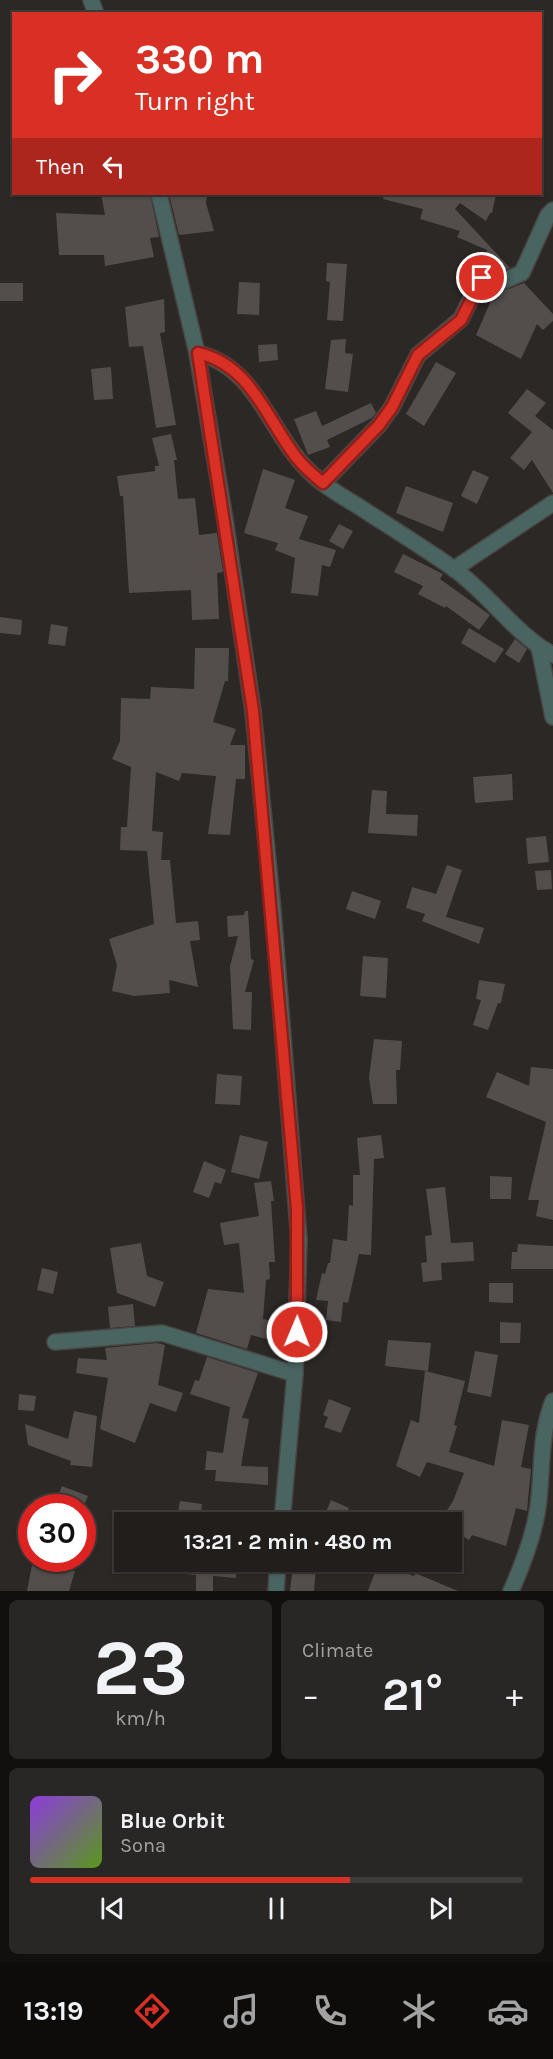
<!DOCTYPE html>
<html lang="en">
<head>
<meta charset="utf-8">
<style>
  :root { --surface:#211e1c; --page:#292725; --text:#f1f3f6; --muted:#a2a2a3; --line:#3e3c3b; --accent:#d93025 }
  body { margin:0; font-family:Karla,sans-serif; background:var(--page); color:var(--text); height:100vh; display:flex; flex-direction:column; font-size:22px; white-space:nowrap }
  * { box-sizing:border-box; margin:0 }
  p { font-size:20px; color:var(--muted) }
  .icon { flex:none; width:33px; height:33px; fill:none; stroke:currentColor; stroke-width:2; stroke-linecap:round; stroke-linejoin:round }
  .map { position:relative; height:1591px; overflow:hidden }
  .panel { display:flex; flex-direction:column; gap:9px; padding:9px; background:#12100f; flex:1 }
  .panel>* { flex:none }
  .hud { position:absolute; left:12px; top:12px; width:530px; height:183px; border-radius:0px; box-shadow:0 2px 4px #0004,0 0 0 2px var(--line); background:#d93025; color:#fff; overflow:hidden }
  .speed { position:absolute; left:18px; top:1494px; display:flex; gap:12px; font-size:30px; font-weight:700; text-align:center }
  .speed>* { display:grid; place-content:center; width:78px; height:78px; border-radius:50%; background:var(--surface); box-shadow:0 2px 4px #0004,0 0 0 2px var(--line); line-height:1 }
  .speed .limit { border:9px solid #d22; background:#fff; color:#111 }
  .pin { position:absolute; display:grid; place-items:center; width:51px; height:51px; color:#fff; margin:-26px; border:3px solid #fff; border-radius:50%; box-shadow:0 2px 6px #0007 }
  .me { position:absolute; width:66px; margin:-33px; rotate:1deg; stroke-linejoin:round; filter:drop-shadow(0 0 4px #0008) }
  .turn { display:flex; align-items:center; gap:21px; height:126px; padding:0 24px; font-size:27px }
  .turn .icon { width:78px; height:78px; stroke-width:2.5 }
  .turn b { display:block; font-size:42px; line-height:51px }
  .then { display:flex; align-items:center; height:57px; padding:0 24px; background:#0003; gap:12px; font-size:22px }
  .big { font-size:45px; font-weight:700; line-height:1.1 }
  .panel .tile { flex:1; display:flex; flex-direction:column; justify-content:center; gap:9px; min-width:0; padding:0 21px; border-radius:9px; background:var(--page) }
  .panel .dial { align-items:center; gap:0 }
  .dial b { font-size:78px; line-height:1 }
  .song { display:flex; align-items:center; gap:18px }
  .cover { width:72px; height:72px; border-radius:9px; background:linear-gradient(135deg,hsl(270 70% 55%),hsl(90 70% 35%)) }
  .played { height:6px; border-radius:3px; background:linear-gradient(90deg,var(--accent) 65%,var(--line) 65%) }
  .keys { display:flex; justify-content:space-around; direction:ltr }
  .heat { display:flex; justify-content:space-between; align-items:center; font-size:33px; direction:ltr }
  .panel .tiles { flex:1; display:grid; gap:9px; grid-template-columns:1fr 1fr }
  .tile:last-child { grid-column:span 2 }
  .trip { position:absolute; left:114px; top:1512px; width:348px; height:60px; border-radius:0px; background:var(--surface); box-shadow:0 2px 4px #0004,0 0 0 2px var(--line); font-weight:700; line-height:60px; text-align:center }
  .tabs { display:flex; height:96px; justify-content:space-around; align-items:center; background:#0d0c0b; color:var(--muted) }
  .tabs .icon { width:42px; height:42px }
  .tabs .selected { color:var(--accent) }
  .tabs b { font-size:27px; color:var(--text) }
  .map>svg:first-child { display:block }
</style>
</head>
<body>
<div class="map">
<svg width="553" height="1591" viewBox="0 0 553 1591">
  <rect width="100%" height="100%" fill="#2c2826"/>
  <g fill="#534e4c">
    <polygon points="101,194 150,194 159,237 150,238 154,257 105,266 104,255 59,255 56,213 105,215"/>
    <polygon points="169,194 207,194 206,203 214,231 179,235"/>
    <polygon points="384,194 496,194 492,213 490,213 486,221 460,203 455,209 510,268 504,270 481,266 487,250 457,237 460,231 420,219 423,209 383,199"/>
    <polygon points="327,263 347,264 343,321 327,320 330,282 326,281"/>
    <polygon points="239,282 260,283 259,315 237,314"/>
    <rect x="0" y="283" width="23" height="18"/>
    <polygon points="524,283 553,314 553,321 543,330 537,324 521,359 476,335 496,289 509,289"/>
    <polygon points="164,299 165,332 160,333 176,425 156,428 143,346 129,347 125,307"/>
    <polygon points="346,339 345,353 353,354 348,392 325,389 331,340"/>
    <polygon points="277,344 278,360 259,362 258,345"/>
    <polygon points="436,362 456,373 424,426 406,414"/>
    <polygon points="111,367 113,399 94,400 91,369"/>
    <polygon points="527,389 546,403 535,416 553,430 553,493 532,460 524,470 510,458 532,432 508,413"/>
    <polygon points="371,403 376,413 372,418 327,440 330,447 308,455 294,419 316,411 322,426"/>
    <polygon points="171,434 177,460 174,460 178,499 195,498 199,535 217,533 223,572 217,573 219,619 192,620 191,590 129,593 123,496 120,496 117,476 155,471 155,466 159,466 152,438"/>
    <polygon points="263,469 295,480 285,508 308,516 299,539 336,550 330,567 322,565 318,596 291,593 295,558 275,550 278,543 244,533"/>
    <polygon points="473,470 489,477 477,504 461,496"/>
    <polygon points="406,486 453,503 443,532 396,513"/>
    <polygon points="339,524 353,531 343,549 329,541"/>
    <polygon points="403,554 443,574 440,579 490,615 479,630 446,606 445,608 418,594 423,586 394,572"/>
    <polygon points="0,617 22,620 21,635 0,633"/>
    <polygon points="51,624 68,627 65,646 48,644"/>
    <polygon points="469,628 504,649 495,663 461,643"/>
    <polygon points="515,639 527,649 519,663 505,654"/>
    <polygon points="195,648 229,648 228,681 225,681 213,722 236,729 230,745 245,745 245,779 236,779 230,835 208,834 216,776 182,773 179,781 156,772 152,831 163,832 161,860 170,860 176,923 198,921 200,940 190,941 198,987 169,980 170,993 134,996 112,991 117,965 109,939 154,924 147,851 120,850 121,827 127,827 131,767 112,759 120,741 121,698 150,699 151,687 194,689"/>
    <polygon points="512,774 513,800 475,803 473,777"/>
    <polygon points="372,790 387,791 386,814 418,815 417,836 368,833"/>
    <polygon points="546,836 549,862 528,864 526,838"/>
    <polygon points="447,865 462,870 446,917 484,928 479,944 422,921 425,914 406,908 412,887 436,894"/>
    <polygon points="551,870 552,889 537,890 535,871"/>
    <polygon points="352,891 381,901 375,919 346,909"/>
    <polygon points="245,911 248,911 251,959 254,960 245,992 252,992 251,1030 233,1029 230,966 238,936 228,937 227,916 244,915"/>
    <polygon points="363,956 388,958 386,998 360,996"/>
    <polygon points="479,980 505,984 501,1003 498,1003 488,1030 473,1025 481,1000 476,999"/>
    <polygon points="374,1039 402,1041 400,1070 396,1070 397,1104 373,1104 369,1078"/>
    <polygon points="531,1067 553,1069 553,1220 536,1216 539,1200 528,1200 546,1122 486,1097 497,1072 529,1086"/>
    <polygon points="217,1074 242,1076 240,1105 215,1104"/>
    <polygon points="240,1135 268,1142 259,1179 231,1172"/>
    <polygon points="381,1135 384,1158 374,1159 371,1255 359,1254 348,1303 343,1302 341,1322 326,1320 328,1301 316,1300 322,1273 325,1274 328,1263 330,1263 333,1239 347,1241 349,1205 353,1206 353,1175 360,1175 357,1138"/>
    <polygon points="204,1161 226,1170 221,1184 215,1182 209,1198 193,1192"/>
    <polygon points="490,1176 512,1177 511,1199 490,1199"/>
    <polygon points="271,1181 274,1201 271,1201 275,1262 269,1262 270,1279 266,1280 263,1319 283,1323 279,1342 251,1335 247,1349 196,1333 208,1289 244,1293 239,1243 224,1245 220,1223 259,1216 254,1183"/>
    <polygon points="445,1187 451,1243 473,1242 474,1261 441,1263 442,1280 423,1282 421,1263 427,1262 425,1236 432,1235 426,1189"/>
    <polygon points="141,1243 147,1276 164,1282 155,1307 117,1293 110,1248"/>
    <polygon points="518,1244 553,1246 553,1269 511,1269 512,1252 517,1252"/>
    <polygon points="42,1268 58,1272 53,1294 37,1290"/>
    <polygon points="489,1283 513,1283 513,1303 489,1302"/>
    <polygon points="133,1304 135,1326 110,1328 108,1307"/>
    <polygon points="500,1322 521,1323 520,1343 500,1343"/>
    <polygon points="388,1340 431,1343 428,1371 385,1366"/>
    <polygon points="157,1343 165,1345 158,1385 183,1393 176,1412 150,1403 135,1443 100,1429 108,1378 76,1373 78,1358 107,1360 105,1348"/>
    <polygon points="475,1351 498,1355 491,1397 467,1392"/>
    <polygon points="207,1357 258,1373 242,1418 249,1419 241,1466 268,1467 268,1485 215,1481 216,1470 205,1470 207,1451 223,1453 230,1407 190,1394 195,1380 199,1381"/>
    <polygon points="425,1371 465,1381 454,1425 457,1426 449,1452 494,1466 502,1420 529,1425 521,1467 531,1469 527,1511 516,1508 506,1546 472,1535 469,1540 452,1529 452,1522 440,1521 453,1501 464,1473 427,1462 420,1477 396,1466 411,1420 419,1423"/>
    <polygon points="19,1394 36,1396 34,1411 18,1410"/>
    <polygon points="329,1399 351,1408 341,1433 324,1427 328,1417 323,1415"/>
    <polygon points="74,1411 97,1416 92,1467 70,1465 71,1461 28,1445 25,1424 68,1439"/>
    <polygon points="62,1486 88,1496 83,1508 53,1508"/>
    <polygon points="331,1500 349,1508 343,1522 322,1522"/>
    <polygon points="180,1501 202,1504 200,1522 176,1522"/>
    <polygon points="40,1558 65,1558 61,1567 75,1571 69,1591 27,1591 33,1560 40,1561"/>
    <polygon points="174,1562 237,1562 236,1578 213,1576 213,1591 196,1591 196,1575 173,1573"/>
    <polygon points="378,1564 414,1576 415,1573 458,1591 368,1591"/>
    <polygon points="293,1565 316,1567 314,1591 290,1591"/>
  </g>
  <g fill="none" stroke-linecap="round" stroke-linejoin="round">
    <defs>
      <g id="minor">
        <polyline points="91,0 96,14"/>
        <polyline points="159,194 197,353 225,520 253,711 273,911 299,1240 295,1374 282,1522"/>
        <path d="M 197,353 C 257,367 268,430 307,469 C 321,484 340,495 358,506 C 390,527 423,547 454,569 C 489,594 515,634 553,655"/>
        <polyline points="323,483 379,425 392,407 418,355 461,319 481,278 506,280 522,273 548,215 553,210"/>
        <polyline points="454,569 553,503"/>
        <polyline points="539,647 553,717"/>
        <polyline points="55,1342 162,1333 295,1374"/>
        <polyline points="276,1591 278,1562"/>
        <path d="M 511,1591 C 523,1564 534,1536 538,1507 C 543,1471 539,1436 553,1401"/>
      </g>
    </defs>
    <use href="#minor" stroke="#494543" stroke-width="18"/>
    <use href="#minor" stroke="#496561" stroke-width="15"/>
  </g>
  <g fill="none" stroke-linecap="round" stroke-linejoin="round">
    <defs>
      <path id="route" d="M 297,1332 L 297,1209 L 253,711 L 198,353 C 251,365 266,418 296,457 C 304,467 313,475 323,483 L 379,425 L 392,407 L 418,355 L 461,320 L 482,278"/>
    </defs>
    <use href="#route" stroke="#8d1f18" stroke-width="15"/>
    <use href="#route" stroke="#d93025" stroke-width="10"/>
  </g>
</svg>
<div class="speed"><div class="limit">30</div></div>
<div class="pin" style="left:482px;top:278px;background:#d93025"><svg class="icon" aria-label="arrive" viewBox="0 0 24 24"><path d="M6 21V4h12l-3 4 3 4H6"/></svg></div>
<svg class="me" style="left:297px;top:1332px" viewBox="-20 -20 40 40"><circle r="17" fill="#d93025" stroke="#fff" stroke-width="3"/><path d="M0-11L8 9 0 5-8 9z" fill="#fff"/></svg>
<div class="trip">13:21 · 2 min · 480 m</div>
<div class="hud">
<div class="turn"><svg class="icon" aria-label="right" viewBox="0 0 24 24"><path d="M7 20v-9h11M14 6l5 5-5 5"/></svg><div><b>330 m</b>Turn right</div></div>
<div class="then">Then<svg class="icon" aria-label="left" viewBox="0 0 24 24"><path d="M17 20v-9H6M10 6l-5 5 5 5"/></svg></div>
</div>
</div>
<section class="panel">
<div class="tiles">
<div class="tile dial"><b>23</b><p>km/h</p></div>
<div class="tile"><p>Climate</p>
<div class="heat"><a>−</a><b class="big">21°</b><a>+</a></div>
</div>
<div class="tile">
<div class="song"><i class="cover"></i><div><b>Blue Orbit</b><p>Sona</p></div></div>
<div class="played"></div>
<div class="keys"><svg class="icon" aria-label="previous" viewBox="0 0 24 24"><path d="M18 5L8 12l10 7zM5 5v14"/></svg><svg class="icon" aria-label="pause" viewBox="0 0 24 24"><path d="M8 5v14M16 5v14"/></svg><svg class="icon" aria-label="next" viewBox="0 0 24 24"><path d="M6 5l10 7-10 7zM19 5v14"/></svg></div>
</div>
</div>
</section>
<nav class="tabs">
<b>13:19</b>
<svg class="icon selected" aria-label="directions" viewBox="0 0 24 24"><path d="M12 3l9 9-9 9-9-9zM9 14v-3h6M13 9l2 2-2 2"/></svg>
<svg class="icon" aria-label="music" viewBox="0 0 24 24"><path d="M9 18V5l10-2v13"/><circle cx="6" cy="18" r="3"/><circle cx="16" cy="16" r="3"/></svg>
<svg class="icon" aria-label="phone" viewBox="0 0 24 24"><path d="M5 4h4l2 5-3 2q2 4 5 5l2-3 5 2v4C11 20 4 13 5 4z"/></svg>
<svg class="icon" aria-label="climate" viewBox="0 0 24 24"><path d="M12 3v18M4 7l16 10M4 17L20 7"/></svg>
<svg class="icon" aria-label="car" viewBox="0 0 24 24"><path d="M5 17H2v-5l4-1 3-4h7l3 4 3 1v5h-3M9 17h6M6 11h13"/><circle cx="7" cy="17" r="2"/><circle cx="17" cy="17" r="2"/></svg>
</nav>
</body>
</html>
